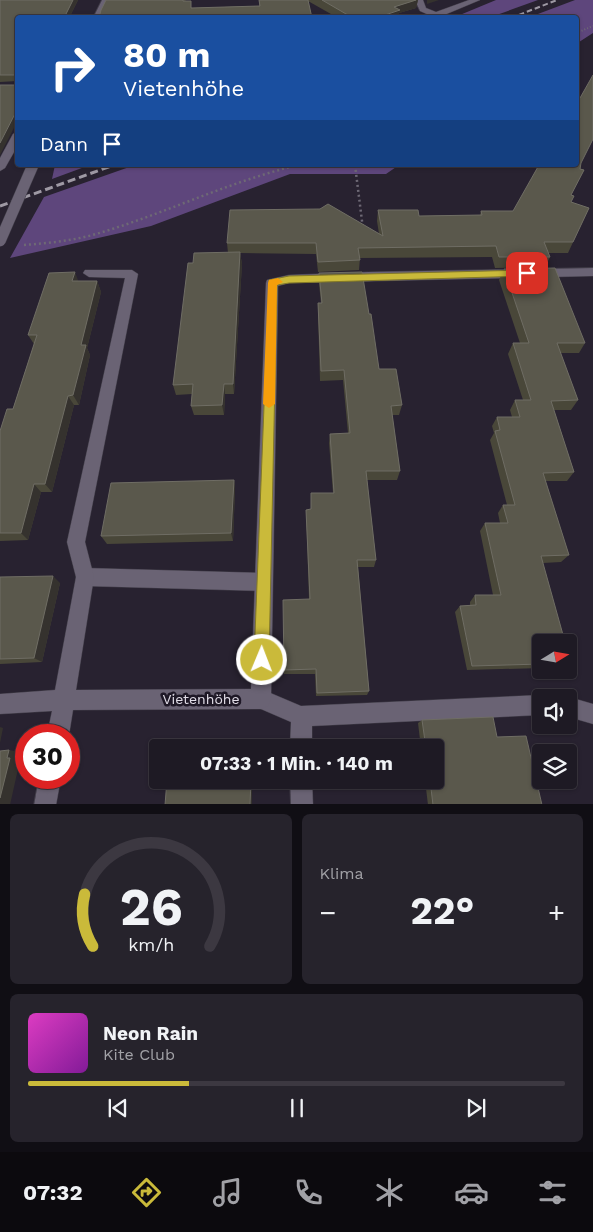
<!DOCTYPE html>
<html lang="de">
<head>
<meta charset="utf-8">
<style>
  :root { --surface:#1e1a24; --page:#26232c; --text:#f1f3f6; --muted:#a1a1a6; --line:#3c3841; --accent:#caba3a }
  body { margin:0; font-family:"Work Sans",sans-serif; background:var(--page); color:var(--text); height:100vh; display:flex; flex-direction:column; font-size:19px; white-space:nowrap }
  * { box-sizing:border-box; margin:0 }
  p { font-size:16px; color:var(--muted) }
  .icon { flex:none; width:28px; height:28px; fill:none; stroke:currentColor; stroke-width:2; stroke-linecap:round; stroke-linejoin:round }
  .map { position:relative; height:804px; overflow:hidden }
  .sheet { display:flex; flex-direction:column; gap:10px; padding:10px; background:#100e14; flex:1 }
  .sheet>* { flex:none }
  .guide { position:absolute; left:15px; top:15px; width:564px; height:152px; border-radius:5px; box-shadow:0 1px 4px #0004,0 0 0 1px var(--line); background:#1a4fa0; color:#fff; overflow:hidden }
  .needle { width:32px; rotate:79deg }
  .fabs { position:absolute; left:532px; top:634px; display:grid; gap:10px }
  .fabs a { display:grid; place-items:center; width:45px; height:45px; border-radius:5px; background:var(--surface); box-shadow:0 1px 4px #0004,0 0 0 1px var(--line); font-size:25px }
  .speed { position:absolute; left:15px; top:724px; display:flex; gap:10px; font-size:25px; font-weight:700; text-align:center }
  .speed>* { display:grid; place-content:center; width:65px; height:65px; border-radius:50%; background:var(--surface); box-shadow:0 1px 4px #0004,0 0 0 1px var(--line); line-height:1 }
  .speed .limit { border:8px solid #d22; background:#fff; color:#111 }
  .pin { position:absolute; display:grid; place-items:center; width:42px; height:42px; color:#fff; margin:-21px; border-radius:10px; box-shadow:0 2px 8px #0006 }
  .me { position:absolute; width:55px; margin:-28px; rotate:1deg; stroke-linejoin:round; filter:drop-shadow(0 0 4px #0008) }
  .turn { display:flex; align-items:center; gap:18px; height:105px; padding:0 25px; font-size:22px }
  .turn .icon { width:65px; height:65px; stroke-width:2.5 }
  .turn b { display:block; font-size:35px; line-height:42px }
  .then { display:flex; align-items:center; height:48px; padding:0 25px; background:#0003; gap:10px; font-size:19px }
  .big { font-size:38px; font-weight:700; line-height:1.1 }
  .sheet .tile { flex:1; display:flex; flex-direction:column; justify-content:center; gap:8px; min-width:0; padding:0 18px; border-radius:8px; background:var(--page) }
  .sheet .dial { align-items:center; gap:0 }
  .dial svg { height:130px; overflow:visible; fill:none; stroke:var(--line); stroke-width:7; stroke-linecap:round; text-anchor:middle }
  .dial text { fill:var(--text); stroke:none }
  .song { display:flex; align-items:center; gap:15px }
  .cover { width:60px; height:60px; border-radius:8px; background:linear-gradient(135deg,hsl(310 70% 55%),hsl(290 70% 35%)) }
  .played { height:5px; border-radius:2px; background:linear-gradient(90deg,var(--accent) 30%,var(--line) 30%) }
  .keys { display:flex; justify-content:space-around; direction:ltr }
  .heat { display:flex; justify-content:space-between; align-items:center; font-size:28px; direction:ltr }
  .sheet .tiles { flex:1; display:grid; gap:10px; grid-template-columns:1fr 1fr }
  .tile:last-child { grid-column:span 2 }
  .trip { position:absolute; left:149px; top:739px; width:295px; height:50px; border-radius:5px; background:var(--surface); box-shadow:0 1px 4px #0004,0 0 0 1px var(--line); font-weight:700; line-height:50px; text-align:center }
  .dock { display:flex; height:80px; justify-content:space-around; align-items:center; background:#0c0a0e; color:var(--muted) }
  .dock .icon { width:35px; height:35px }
  .dock .on { color:var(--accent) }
  .dock b { font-size:22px; color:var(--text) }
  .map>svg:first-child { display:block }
</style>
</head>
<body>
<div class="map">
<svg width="593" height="805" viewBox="0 0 593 805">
  <rect width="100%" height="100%" fill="#282230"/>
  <g fill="#5e467c">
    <polygon points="496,0 538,0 491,17 455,17"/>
    <polygon points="575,0 593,0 593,33 576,44 576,18 530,17"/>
    <polygon points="55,165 90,165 52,179"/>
    <polygon points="135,165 399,165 386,174 290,174 151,226 10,258 44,197"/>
  </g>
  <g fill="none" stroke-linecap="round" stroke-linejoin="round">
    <defs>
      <g id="service">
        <polygon points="85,568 263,573 269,576 272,582 269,588 263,591 85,586 79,583 76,577 79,571"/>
        <polygon points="261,689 301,706 541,695 548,698 541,698 541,715 312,726 312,748 290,748 291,722 254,706 251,699 254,692"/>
        <polygon points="569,697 593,704 593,724 569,717 569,698 567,698"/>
        <polygon points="290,780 312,780 313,805 291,805"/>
      </g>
      <g id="minor">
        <polygon points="102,0 110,0 101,18 93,18"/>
        <polygon points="415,0 423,0 426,8 436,12 469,0 480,0 437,18 424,18 429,15 420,11"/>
        <polygon points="18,131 18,145 5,168 0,171 0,158 13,134"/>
        <polygon points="593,268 593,276 289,283 278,286 271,699 268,706 261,709 73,710 69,735 47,735 52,711 0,714 0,694 55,690 76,577 67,542 125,278 89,277 83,273 85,270 132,270 138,274 85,542 94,577 76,690 251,689 266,283 267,280 289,275 368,272"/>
        <polygon points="39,778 61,778 56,805 34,805"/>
      </g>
    </defs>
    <use href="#service" stroke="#423e49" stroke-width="1"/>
    <use href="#minor" stroke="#423e49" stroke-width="1"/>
    <polyline stroke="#6e6975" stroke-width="2" stroke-dasharray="1 2" stroke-linecap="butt" points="576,33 593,26"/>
    <g stroke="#6e6975" stroke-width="2.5" stroke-dasharray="2 3" stroke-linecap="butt">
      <polyline points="355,165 363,229"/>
      <path d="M 24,245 C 48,243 72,241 96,234 C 164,214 228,182 298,165"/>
    </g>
    <use href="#service" fill="#6a6374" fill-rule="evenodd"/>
    <use href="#minor" fill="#6a6374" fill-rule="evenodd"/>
    <polyline stroke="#9e99a4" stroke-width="2" stroke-dasharray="5.5 3" stroke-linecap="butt" points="511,18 557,0"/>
    <polyline stroke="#9e99a4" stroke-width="3" stroke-dasharray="8 4" stroke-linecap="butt" points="0,206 114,165"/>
    <defs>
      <polyline id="minor-bridge" points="0,241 33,165"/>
    </defs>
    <use href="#minor-bridge" stroke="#423e49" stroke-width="12" stroke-linecap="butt"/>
    <use href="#minor-bridge" stroke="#6a6374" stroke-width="11"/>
  </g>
  <g fill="#494739">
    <polygon points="0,0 78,0 18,120 16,85 17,83 17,81 0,82"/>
    <polygon points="106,0 186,0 185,1 192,8 259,6 259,0 418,0 416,8 399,13 399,18 338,18 308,1 312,18 99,18"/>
    <polygon points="581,165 580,169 584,170 571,195 571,202 589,208 568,253 548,253 550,257 545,267 495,268 492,257 360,258 359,270 318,272 316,254 240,253 242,264 234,394 225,394 224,415 194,415 191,406 192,394 176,395 173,385 193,263 228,253 227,243 379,234 377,221 378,210 419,216 480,215 481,211 513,211"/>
    <polygon points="504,269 585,343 579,353 560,353 578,400 571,410 554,410 574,472 567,481 545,481 569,555 561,562 543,563 541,668 467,670 455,612 460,606 470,606 470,602 475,595 493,595 480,531 485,523 500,523 498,513 503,505 507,505 490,440 494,433 492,426 497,417 512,417 510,410 515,400 523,400 508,354 513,343 520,343 499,280"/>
    <polygon points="319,273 369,314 379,369 402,405 399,415 392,415 400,471 397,480 367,480 376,560 374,567 358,567 369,691 367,695 316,696 315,674 284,674 284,670 309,599 306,510 311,509 311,493 333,493 329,443 330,434 348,433 343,380 320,381 318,314 318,303 321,303 319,284"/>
    <polygon points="79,281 97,281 101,292 87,348 90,355 79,405 74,405 52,492 41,492 28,540 0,541 0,431 13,409 34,344 28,335"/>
    <polygon points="234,480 235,489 233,541 107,544 101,536"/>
    <polygon points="0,577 60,583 42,662 0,664"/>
    <polygon points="422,720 497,737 542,805 428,805 425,780 435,780 435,748 421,748 418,723"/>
  </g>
  <g fill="#35322e">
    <polygon points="73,0 78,0 69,18 64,18"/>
    <polygon points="418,0 416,8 399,13 399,18 376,18 394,7"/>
    <polygon points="427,0 439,0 427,4"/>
    <polygon points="18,108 18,120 0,155 0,143"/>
    <polygon points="240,252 242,264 234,394 233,384"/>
    <polygon points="75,272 79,283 72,281"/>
    <polygon points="97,281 101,292 87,348 90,355 79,405 73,395 81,345"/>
    <polygon points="224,384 225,394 224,415 222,405"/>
    <polygon points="68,396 74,405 52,492 45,484"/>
    <polygon points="234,480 235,489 233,541 231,533"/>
    <polygon points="34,484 41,492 28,540 21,533"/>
    <polygon points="53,576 60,583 42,662 34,658"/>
    <polygon points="0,727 3,728 0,743"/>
    <polygon points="9,750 19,752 18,759 20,760 10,805 0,805 0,798"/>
    <polygon points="251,780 252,780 252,805 250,805"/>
  </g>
  <g fill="#5a584c" stroke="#6f6d64">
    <polygon points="0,0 73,0 64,18 18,18 18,108 0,143 0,85 16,85 17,83 16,75 0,75"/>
    <polygon points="106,0 183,0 183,1 191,1 191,8 260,6 259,0 308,0 312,18 99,18 101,10"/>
    <polygon points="322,0 416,0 394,7 400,10 376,18 353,18"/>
    <polygon points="593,75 593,139 581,163 580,169 584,170 571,195 574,196 571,202 589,208 573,242 544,242 550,257 499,257 496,246 358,248 360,260 318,262 316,243 227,243 230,210 320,209 328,204 383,236 378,210 418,210 419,216 482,215 481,211 513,211 539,165 576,165 576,97 580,98"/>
    <polygon points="240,252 233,384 224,384 222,405 191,406 193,384 173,385 188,263 193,263 194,253"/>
    <polygon points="555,268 585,343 557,343 578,400 551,401 574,472 543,473 569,555 541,556 565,642 541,642 541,664 472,666 460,606 476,605 475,595 501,595 485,523 508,523 503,505 515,505 495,431 500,430 497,417 520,417 515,400 531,400 513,343 529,343 504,269"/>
    <polygon points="75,272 72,281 97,281 81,345 86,345 73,395 68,396 45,484 34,484 21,533 0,533 0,431 7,409 13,409 37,335 28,335 49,273"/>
    <polygon points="362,272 369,314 371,314 379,369 396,369 402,405 391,406 400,471 366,471 376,560 357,560 369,691 317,693 316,669 284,670 283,600 310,599 306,510 311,509 311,493 334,493 330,434 350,433 344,370 321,371 318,303 322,303 319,273"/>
    <polygon points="234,480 231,533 101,536 111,483"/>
    <polygon points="53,576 34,658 0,659 0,577"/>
    <polygon points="493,717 497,737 526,736 542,805 433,805 430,780 435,780 435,748 426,748 422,720"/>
    <polygon points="9,750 7,758 10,758 0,798 0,751"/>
    <polygon points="167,780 251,780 250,805 165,805"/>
  </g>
  <polygon fill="#caba3a" stroke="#837926" points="527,270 531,273 527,276 289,283 277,285 269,660 267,665 262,667 256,665 254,660 269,280 289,276"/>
  <polygon fill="#f59e0b" points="278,278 283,282 277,285 275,404 269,408 263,404 268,283 269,280"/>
  <g text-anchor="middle" stroke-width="5" stroke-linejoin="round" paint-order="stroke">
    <g font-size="14" fill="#e2dee8" stroke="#1e1826">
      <text x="201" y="704">Vietenhöhe</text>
    </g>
  </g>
</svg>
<div class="fabs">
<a><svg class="needle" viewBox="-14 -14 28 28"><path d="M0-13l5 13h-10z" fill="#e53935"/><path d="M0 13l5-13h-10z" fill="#a1a1a6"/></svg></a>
<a><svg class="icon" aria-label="sound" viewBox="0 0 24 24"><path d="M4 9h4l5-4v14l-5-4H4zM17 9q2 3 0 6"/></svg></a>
<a><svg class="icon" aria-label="layers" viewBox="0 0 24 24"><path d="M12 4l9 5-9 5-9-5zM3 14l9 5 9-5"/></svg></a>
</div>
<div class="speed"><div class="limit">30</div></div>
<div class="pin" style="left:527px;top:273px;background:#d93025"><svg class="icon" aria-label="arrive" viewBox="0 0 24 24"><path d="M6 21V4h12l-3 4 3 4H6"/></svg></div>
<svg class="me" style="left:262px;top:660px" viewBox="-20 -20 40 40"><circle r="17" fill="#caba3a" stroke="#fff" stroke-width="3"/><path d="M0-11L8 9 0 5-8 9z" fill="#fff"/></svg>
<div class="trip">07:33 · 1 Min. · 140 m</div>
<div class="guide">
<div class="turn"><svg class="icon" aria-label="right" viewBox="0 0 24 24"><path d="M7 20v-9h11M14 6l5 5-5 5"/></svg><div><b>80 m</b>Vietenhöhe</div></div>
<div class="then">Dann<svg class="icon" aria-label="arrive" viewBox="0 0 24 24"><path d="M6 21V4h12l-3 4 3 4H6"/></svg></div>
</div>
</div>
<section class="sheet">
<div class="tiles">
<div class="tile dial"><svg viewBox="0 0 100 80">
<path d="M14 69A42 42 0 1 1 86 69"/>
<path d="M14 69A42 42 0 0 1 9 37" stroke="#caba3a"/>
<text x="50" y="56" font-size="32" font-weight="700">26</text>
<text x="50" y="72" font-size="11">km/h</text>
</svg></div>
<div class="tile"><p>Klima</p>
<div class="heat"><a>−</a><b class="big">22°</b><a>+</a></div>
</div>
<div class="tile">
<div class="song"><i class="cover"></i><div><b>Neon Rain</b><p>Kite Club</p></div></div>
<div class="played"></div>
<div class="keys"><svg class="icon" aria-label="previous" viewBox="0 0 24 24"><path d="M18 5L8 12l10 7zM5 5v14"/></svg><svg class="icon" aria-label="pause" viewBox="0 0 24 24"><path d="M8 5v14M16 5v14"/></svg><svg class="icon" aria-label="next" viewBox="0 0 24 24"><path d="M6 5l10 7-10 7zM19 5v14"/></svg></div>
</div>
</div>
</section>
<nav class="dock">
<b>07:32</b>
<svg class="icon on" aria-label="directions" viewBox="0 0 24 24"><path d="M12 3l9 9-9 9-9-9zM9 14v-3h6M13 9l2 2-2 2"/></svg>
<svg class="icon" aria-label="music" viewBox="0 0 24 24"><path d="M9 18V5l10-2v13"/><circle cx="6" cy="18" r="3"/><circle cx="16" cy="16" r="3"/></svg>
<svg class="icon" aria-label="phone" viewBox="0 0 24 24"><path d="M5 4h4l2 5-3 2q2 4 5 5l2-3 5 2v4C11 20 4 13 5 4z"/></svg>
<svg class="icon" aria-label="climate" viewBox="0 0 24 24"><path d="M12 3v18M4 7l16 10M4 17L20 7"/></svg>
<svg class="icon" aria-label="car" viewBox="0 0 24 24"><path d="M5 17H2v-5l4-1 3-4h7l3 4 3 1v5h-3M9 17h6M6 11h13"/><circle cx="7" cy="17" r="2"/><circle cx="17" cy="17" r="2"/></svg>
<svg class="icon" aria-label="filters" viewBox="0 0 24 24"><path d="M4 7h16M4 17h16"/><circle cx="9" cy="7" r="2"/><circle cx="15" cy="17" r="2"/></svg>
</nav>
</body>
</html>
